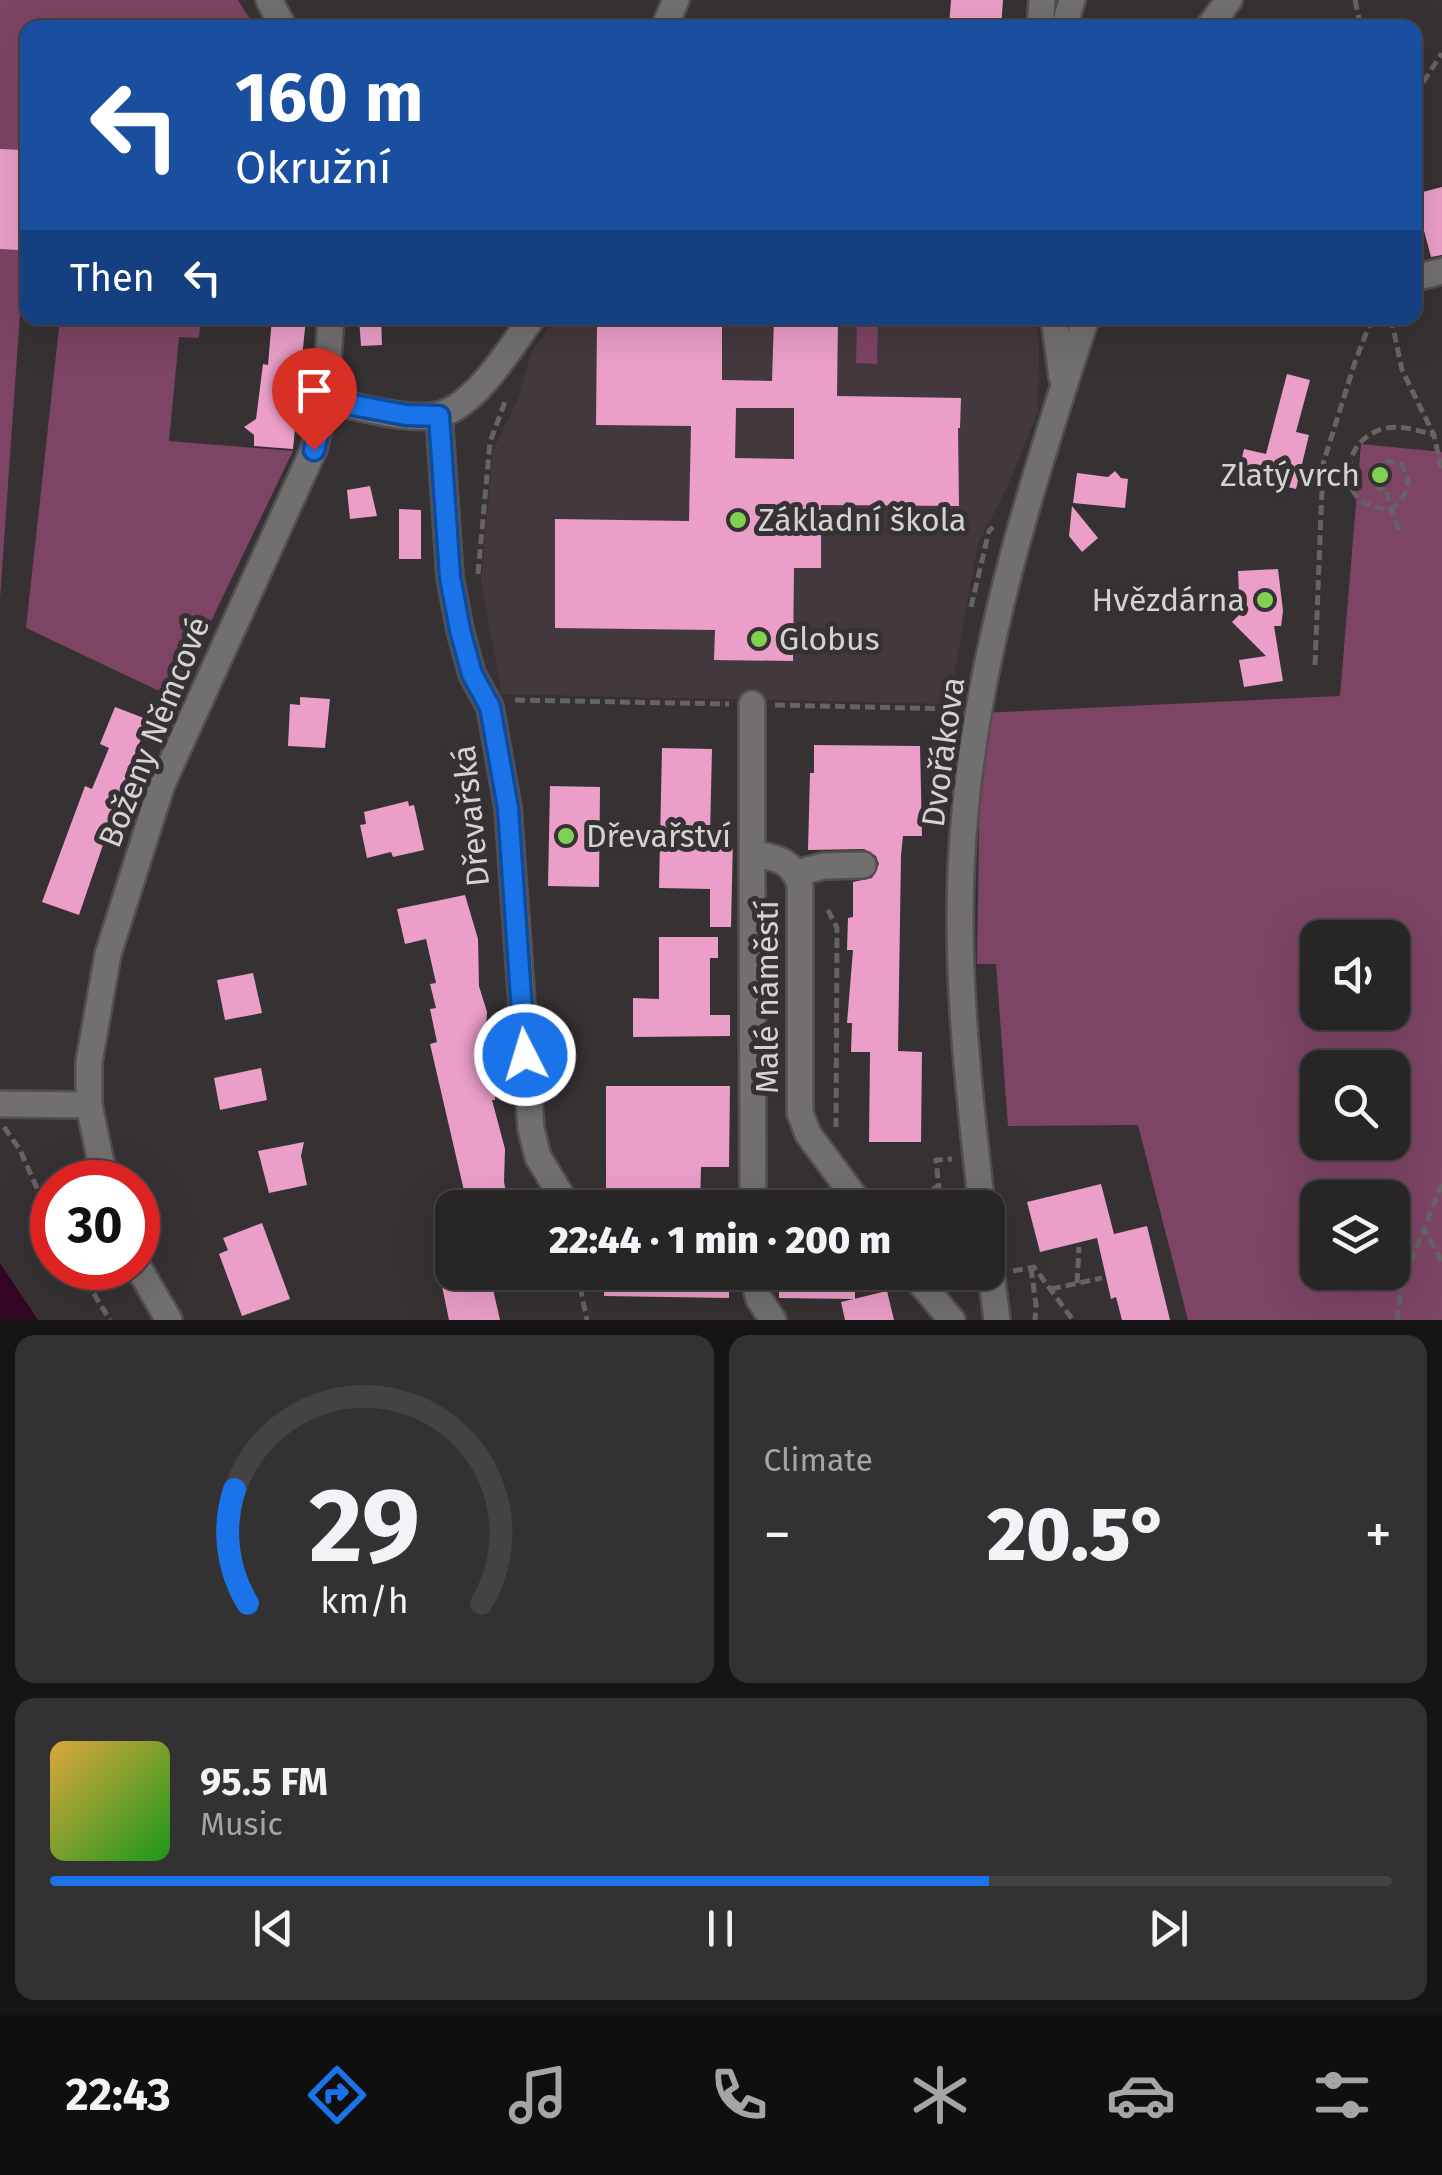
<!DOCTYPE html>
<html lang="en">
<head>
<meta charset="utf-8">
<style>
  :root { --surface:#282526; --page:#343132; --text:#f1f3f6; --muted:#a5a5a7; --line:#444243; --accent:#1a73e8 }
  body { margin:0; font-family:"Fira Sans",sans-serif; background:var(--page); color:var(--text); height:100vh; display:flex; flex-direction:column; font-size:38px; white-space:nowrap }
  * { box-sizing:border-box; margin:0 }
  p { font-size:32px; color:var(--muted) }
  .icon { flex:none; width:55px; height:55px; fill:none; stroke:currentColor; stroke-width:2; stroke-linecap:round; stroke-linejoin:round }
  .map { position:relative; height:1320px; overflow:hidden }
  .drawer { display:flex; flex-direction:column; gap:15px; padding:15px; background:#161415; flex:1 }
  .drawer>* { flex:none }
  .guide { position:absolute; left:20px; top:20px; width:1402px; height:305px; border-radius:20px; box-shadow:0 10px 40px #0002,0 0 0 2px var(--line); background:#1a4fa0; color:#fff; overflow:hidden }
  .buttons { position:absolute; left:1300px; top:920px; display:grid; gap:20px }
  .buttons a { display:grid; place-items:center; width:110px; height:110px; border-radius:20px; background:var(--surface); box-shadow:0 10px 40px #0002,0 0 0 2px var(--line); font-size:50px }
  .speed { position:absolute; left:30px; top:1160px; display:flex; gap:20px; font-size:50px; font-weight:700; text-align:center }
  .speed>* { display:grid; place-content:center; width:130px; height:130px; border-radius:50%; background:var(--surface); box-shadow:0 10px 40px #0002,0 0 0 2px var(--line); line-height:1 }
  .speed .limit { border:15px solid #d22; background:#fff; color:#111 }
  .pin { position:absolute; display:grid; place-items:center; width:85px; height:85px; color:#fff; margin:-102px -42px; border-radius:50% 50% 50% 0; rotate:-45deg; box-shadow:0 0 10px #0007 }
  .pin .icon { rotate:45deg }
  .me { position:absolute; width:110px; margin:-55px; rotate:355deg; stroke-linejoin:round; filter:drop-shadow(0 0 8px #0008) }
  .turn { display:flex; align-items:center; gap:35px; height:210px; padding:0 50px; font-size:45px }
  .turn .icon { width:130px; height:130px; stroke-width:2.5 }
  .turn b { display:block; font-size:70px; line-height:85px }
  .then { display:flex; align-items:center; height:95px; padding:0 50px; background:#0003; gap:20px; font-size:38px }
  .big { font-size:75px; font-weight:800; line-height:1.1 }
  .drawer .tile { flex:1; display:flex; flex-direction:column; justify-content:center; gap:15px; min-width:0; padding:0 35px; border-radius:20px; background:var(--page) }
  .drawer .dial { align-items:center; gap:0 }
  .dial svg { height:260px; overflow:visible; fill:none; stroke:var(--line); stroke-width:7; stroke-linecap:round; text-anchor:middle }
  .dial text { fill:var(--text); stroke:none }
  .song { display:flex; align-items:center; gap:30px }
  .cover { width:120px; height:120px; border-radius:15px; background:linear-gradient(135deg,hsl(40 70% 55%),hsl(120 70% 35%)) }
  .played { height:10px; border-radius:5px; background:linear-gradient(90deg,var(--accent) 70%,var(--line) 70%) }
  .keys { display:flex; justify-content:space-around; direction:ltr }
  .heat { display:flex; justify-content:space-between; align-items:center; font-size:55px; direction:ltr }
  .drawer .tiles { flex:1; display:grid; gap:15px; grid-template-columns:1fr 1fr }
  .tile:last-child { grid-column:span 2 }
  .trip { position:absolute; left:435px; top:1190px; width:570px; height:100px; border-radius:20px; background:var(--surface); box-shadow:0 10px 40px #0002,0 0 0 2px var(--line); font-weight:800; line-height:100px; text-align:center }
  .tab-bar { display:flex; height:160px; justify-content:space-around; align-items:center; background:#100f0f; color:var(--muted) }
  .tab-bar .icon { width:70px; height:70px }
  .tab-bar .current { color:var(--accent) }
  .tab-bar b { font-size:45px; color:var(--text) }
  .map>svg:first-child { display:block }
</style>
</head>
<body>
<div class="map">
<svg width="1442" height="1320" viewBox="0 0 1442 1320">
  <rect width="100%" height="100%" fill="#363133"/>
  <polygon fill="#43383d" points="556,318 1036,318 1039,343 1038,412 1008,485 978,544 949,704 502,694 481,583 493,450 519,397 531,352"/>
  <g fill="#7d4464" fill-rule="evenodd">
    <polygon points="0,0 238,0 255,27 28,28 27,215 0,598"/>
    <polygon points="60,318 201,318 199,338 179,337 169,441 293,451 174,698 26,628"/>
    <polygon points="857,318 878,318 877,364 856,363"/>
    <path d="M 1361,444 L 1442,452 L 1442,1320 L 1188,1320 L 1138,1125 L 1008,1126 L 996,964 L 977,964 L 981,713 L 1340,696 ZM 1318,938 L 1392,938 L 1392,1012 L 1318,1012 ZM 1318,1068 L 1392,1068 L 1392,1142 L 1318,1142 ZM 1318,1198 L 1392,1198 L 1392,1272 L 1318,1272 Z"/>
  </g>
  <polygon fill="#350524" points="0,1263 38,1320 0,1320"/>
  <g fill="#ea9ec8" fill-rule="evenodd">
    <polygon points="951,0 1003,0 1001,28 949,26"/>
    <polygon points="0,149 23,150 18,250 0,249"/>
    <polygon points="1442,187 1442,255 1431,257 1422,223 1415,221 1415,194"/>
    <polygon points="272,318 306,318 293,449 254,446 254,435 244,427 256,419 263,364 268,365"/>
    <polygon points="359,318 381,318 382,345 361,346"/>
    <path d="M 774,318 L 838,318 L 837,396 L 961,398 L 960,428 L 958,428 L 959,506 L 821,505 L 821,568 L 794,568 L 793,661 L 714,660 L 715,630 L 555,628 L 555,519 L 689,521 L 691,426 L 596,425 L 597,323 L 722,324 L 722,380 L 772,381 ZM 736,408 L 794,408 L 794,459 L 735,458 Z"/>
    <polygon points="1287,374 1310,380 1296,432 1309,435 1296,489 1238,475 1244,449 1266,454"/>
    <polygon points="1115,471 1121,478 1128,479 1125,508 1073,503 1077,473 1108,477"/>
    <polygon points="370,486 377,516 350,519 347,490"/>
    <polygon points="1072,506 1098,538 1082,552 1069,536"/>
    <polygon points="399,509 421,510 421,559 399,559"/>
    <polygon points="1278,569 1283,611 1281,626 1274,626 1283,681 1244,687 1239,660 1266,656 1232,622 1240,614 1238,571"/>
    <polygon points="300,697 330,699 325,748 288,746 290,704 300,705"/>
    <polygon points="115,707 149,720 129,768 109,837 106,836 79,915 42,902 85,786 92,789 109,748 100,744"/>
    <polygon points="814,745 920,746 922,836 903,836 901,855 898,1051 922,1052 921,1142 869,1142 870,1052 851,1052 852,1023 847,1023 853,950 847,950 848,918 853,917 853,882 872,878 879,864 876,856 864,849 808,850 810,773 814,773"/>
    <polygon points="662,748 712,749 710,836 733,837 731,927 710,927 710,889 659,888"/>
    <polygon points="550,786 600,787 599,887 548,886"/>
    <polygon points="408,801 409,806 414,805 424,850 393,857 391,852 367,858 360,825 366,824 364,812"/>
    <polygon points="465,895 478,939 479,986 487,1012 486,1031 491,1041 491,1065 495,1071 495,1100 492,1100 505,1149 504,1182 508,1201 479,1208 468,1208 430,1044 437,1042 430,1009 436,1008 430,984 436,983 426,939 405,944 397,909"/>
    <polygon points="659,937 718,937 718,958 710,958 710,1015 730,1015 730,1036 633,1037 633,998 659,999"/>
    <polygon points="253,973 262,1013 225,1020 217,980"/>
    <polygon points="261,1068 267,1100 220,1110 214,1078"/>
    <polygon points="606,1086 730,1086 729,1167 701,1167 700,1208 606,1208"/>
    <polygon points="304,1142 301,1156 307,1185 269,1193 258,1151"/>
    <polygon points="1101,1184 1114,1234 1147,1226 1170,1320 1122,1320 1116,1297 1111,1299 1097,1238 1040,1252 1027,1202"/>
    <polygon points="262,1223 290,1299 242,1316 219,1254 228,1250 223,1238"/>
    <polygon points="605,1272 729,1272 729,1298 604,1296"/>
    <polygon points="779,1272 855,1272 855,1299 779,1298"/>
    <polygon points="490,1276 500,1320 449,1320 442,1286"/>
    <polygon points="887,1291 894,1320 845,1320 841,1302"/>
  </g>
  <g fill="none" stroke-linecap="round" stroke-linejoin="round">
    <defs>
      <g id="minor">
        <polyline points="269,0 284,28"/>
        <polyline points="664,28 676,0"/>
        <polyline points="1040,28 1042,0"/>
        <polyline points="1064,28 1072,0"/>
        <polyline points="1208,28 1229,0"/>
        <polyline points="1415,278 1442,271"/>
        <polyline points="1054,318 1062,377"/>
        <path d="M 325,400 C 356,406 413,423 442,414 C 478,402 510,348 532,318"/>
        <polyline points="439,415 450,577 460,630 472,674 490,707 508,808 531,1129 538,1157 569,1208"/>
        <polyline points="752,854 752,704"/>
        <polyline points="796,873 824,866 863,865"/>
        <polyline points="0,1104 89,1105"/>
        <polyline points="105,1182 89,1105 89,1062 108,954 162,784 314,449 325,400 331,318"/>
        <path d="M 753,1208 L 752,854 C 776,857 792,860 800,885 L 800,1113 L 808,1134 L 863,1208"/>
        <path d="M 982,1208 C 967,1077 952,944 965,812 C 981,642 1033,479 1086,318"/>
        <polyline points="988,1249 997,1320"/>
        <polyline points="138,1267 169,1320"/>
        <polyline points="752,1272 759,1299 773,1320"/>
        <polyline points="911,1272 952,1320"/>
      </g>
    </defs>
    <use href="#minor" stroke="#534e50" stroke-width="30"/>
    <g stroke="#676264" stroke-width="5" stroke-dasharray="10 5" stroke-linecap="butt">
      <polyline points="1355,0 1361,28"/>
      <polyline points="1415,95 1442,53"/>
      <polyline points="1391,318 1402,370 1434,435 1442,472"/>
      <path d="M 1398,530 L 1385,487 L 1380,489 L 1370,479 L 1372,468 C 1383,461 1389,460 1401,464 C 1414,483 1407,494 1392,509 C 1332,511 1338,438 1386,428 C 1402,425 1420,431 1434,435"/>
      <polyline points="478,574 490,442 506,399"/>
      <polyline points="971,607 989,531 993,527"/>
      <polyline points="1315,665 1323,464 1355,362 1372,318"/>
      <polyline points="515,700 729,704"/>
      <polyline points="775,705 954,709"/>
      <polyline points="828,910 837,928 836,1127"/>
      <polyline points="4,1127 20,1150 52,1222"/>
      <polyline points="1442,1184 1424,1229 1442,1261"/>
      <polyline points="776,1207 808,1198 822,1190"/>
      <polyline points="908,1208 939,1185"/>
      <polyline points="941,1208 936,1160 952,1159"/>
      <polyline points="78,1268 110,1320"/>
      <polyline points="1031,1268 1036,1305 1035,1320"/>
      <polyline points="1013,1271 1034,1267 1073,1320"/>
      <polyline points="577,1272 587,1320"/>
      <polyline points="1077,1283 1079,1247"/>
      <polyline points="1051,1289 1102,1278"/>
      <polyline points="1397,1320 1401,1287 1424,1229"/>
    </g>
    <use href="#minor" stroke="#726f70" stroke-width="25"/>
  </g>
  <g fill="none" stroke-linecap="round" stroke-linejoin="round">
    <defs>
      <polyline id="route" points="314,450 326,400 406,415 439,416 450,577 460,630 472,674 490,707 508,808 525,1055"/>
    </defs>
    <use href="#route" stroke="#114b97" stroke-width="25"/>
    <use href="#route" stroke="#1a73e8" stroke-width="18"/>
  </g>
  <g fill="#80d052" stroke="#363133" stroke-width="4">
    <circle cx="1380" cy="475" r="10"/>
    <circle cx="738" cy="520" r="10"/>
    <circle cx="1265" cy="600" r="10"/>
    <circle cx="759" cy="639" r="10"/>
    <circle cx="566" cy="836" r="10"/>
  </g>
  <g text-anchor="middle" stroke-width="10" stroke-linejoin="round" paint-order="stroke">
    <g font-size="32" fill="#d5d2d3" stroke="#363133" text-anchor="start">
      <text x="1360" y="486" text-anchor="end">Zlatý vrch</text>
      <text x="758" y="531">Základní škola</text>
      <text x="1245" y="611" text-anchor="end">Hvězdárna</text>
      <text x="779" y="650">Globus</text>
      <text x="586" y="847">Dřevařství</text>
    </g>
    <g font-size="32" fill="#d5d2d3" stroke="#363133">
      <text transform="translate(154 732) rotate(-68)" y="11">Boženy Němcové</text>
      <text transform="translate(943 752) rotate(-82)" y="11">Dvořákova</text>
      <text transform="translate(471 816) rotate(-96)" y="11">Dřevařská</text>
      <text transform="translate(767 997) rotate(-90)" y="11">Malé náměstí</text>
    </g>
  </g>
</svg>
<div class="buttons">
<a><svg class="icon" aria-label="sound" viewBox="0 0 24 24"><path d="M4 9h4l5-4v14l-5-4H4zM17 9q2 3 0 6"/></svg></a>
<a><svg class="icon" aria-label="search" viewBox="0 0 24 24"><circle cx="10" cy="10" r="6"/><path d="M15 15l6 6"/></svg></a>
<a><svg class="icon" aria-label="layers" viewBox="0 0 24 24"><path d="M12 4l9 5-9 5-9-5zM3 14l9 5 9-5"/></svg></a>
</div>
<div class="speed"><div class="limit">30</div></div>
<div class="pin" style="left:314px;top:450px;background:#d93025"><svg class="icon" aria-label="arrive" viewBox="0 0 24 24"><path d="M6 21V4h12l-3 4 3 4H6"/></svg></div>
<svg class="me" style="left:525px;top:1055px" viewBox="-20 -20 40 40"><circle r="17" fill="#1a73e8" stroke="#fff" stroke-width="3"/><path d="M0-11L8 9 0 5-8 9z" fill="#fff"/></svg>
<div class="trip">22:44 · 1 min · 200 m</div>
<div class="guide">
<div class="turn"><svg class="icon" aria-label="left" viewBox="0 0 24 24"><path d="M17 20v-9H6M10 6l-5 5 5 5"/></svg><div><b>160 m</b>Okružní</div></div>
<div class="then">Then<svg class="icon" aria-label="left" viewBox="0 0 24 24"><path d="M17 20v-9H6M10 6l-5 5 5 5"/></svg></div>
</div>
</div>
<section class="drawer">
<div class="tiles">
<div class="tile dial"><svg viewBox="0 0 100 80">
<path d="M14 69A42 42 0 1 1 86 69"/>
<path d="M14 69A42 42 0 0 1 10 34" stroke="#1a73e8"/>
<text x="50" y="56" font-size="32" font-weight="700">29</text>
<text x="50" y="72" font-size="11">km/h</text>
</svg></div>
<div class="tile"><p>Climate</p>
<div class="heat"><a>−</a><b class="big">20.5°</b><a>+</a></div>
</div>
<div class="tile">
<div class="song"><i class="cover"></i><div><b>95.5 FM</b><p>Music</p></div></div>
<div class="played"></div>
<div class="keys"><svg class="icon" aria-label="previous" viewBox="0 0 24 24"><path d="M18 5L8 12l10 7zM5 5v14"/></svg><svg class="icon" aria-label="pause" viewBox="0 0 24 24"><path d="M8 5v14M16 5v14"/></svg><svg class="icon" aria-label="next" viewBox="0 0 24 24"><path d="M6 5l10 7-10 7zM19 5v14"/></svg></div>
</div>
</div>
</section>
<nav class="tab-bar">
<b>22:43</b>
<svg class="icon current" aria-label="directions" viewBox="0 0 24 24"><path d="M12 3l9 9-9 9-9-9zM9 14v-3h6M13 9l2 2-2 2"/></svg>
<svg class="icon" aria-label="music" viewBox="0 0 24 24"><path d="M9 18V5l10-2v13"/><circle cx="6" cy="18" r="3"/><circle cx="16" cy="16" r="3"/></svg>
<svg class="icon" aria-label="phone" viewBox="0 0 24 24"><path d="M5 4h4l2 5-3 2q2 4 5 5l2-3 5 2v4C11 20 4 13 5 4z"/></svg>
<svg class="icon" aria-label="climate" viewBox="0 0 24 24"><path d="M12 3v18M4 7l16 10M4 17L20 7"/></svg>
<svg class="icon" aria-label="car" viewBox="0 0 24 24"><path d="M5 17H2v-5l4-1 3-4h7l3 4 3 1v5h-3M9 17h6M6 11h13"/><circle cx="7" cy="17" r="2"/><circle cx="17" cy="17" r="2"/></svg>
<svg class="icon" aria-label="filters" viewBox="0 0 24 24"><path d="M4 7h16M4 17h16"/><circle cx="9" cy="7" r="2"/><circle cx="15" cy="17" r="2"/></svg>
</nav>
</body>
</html>
